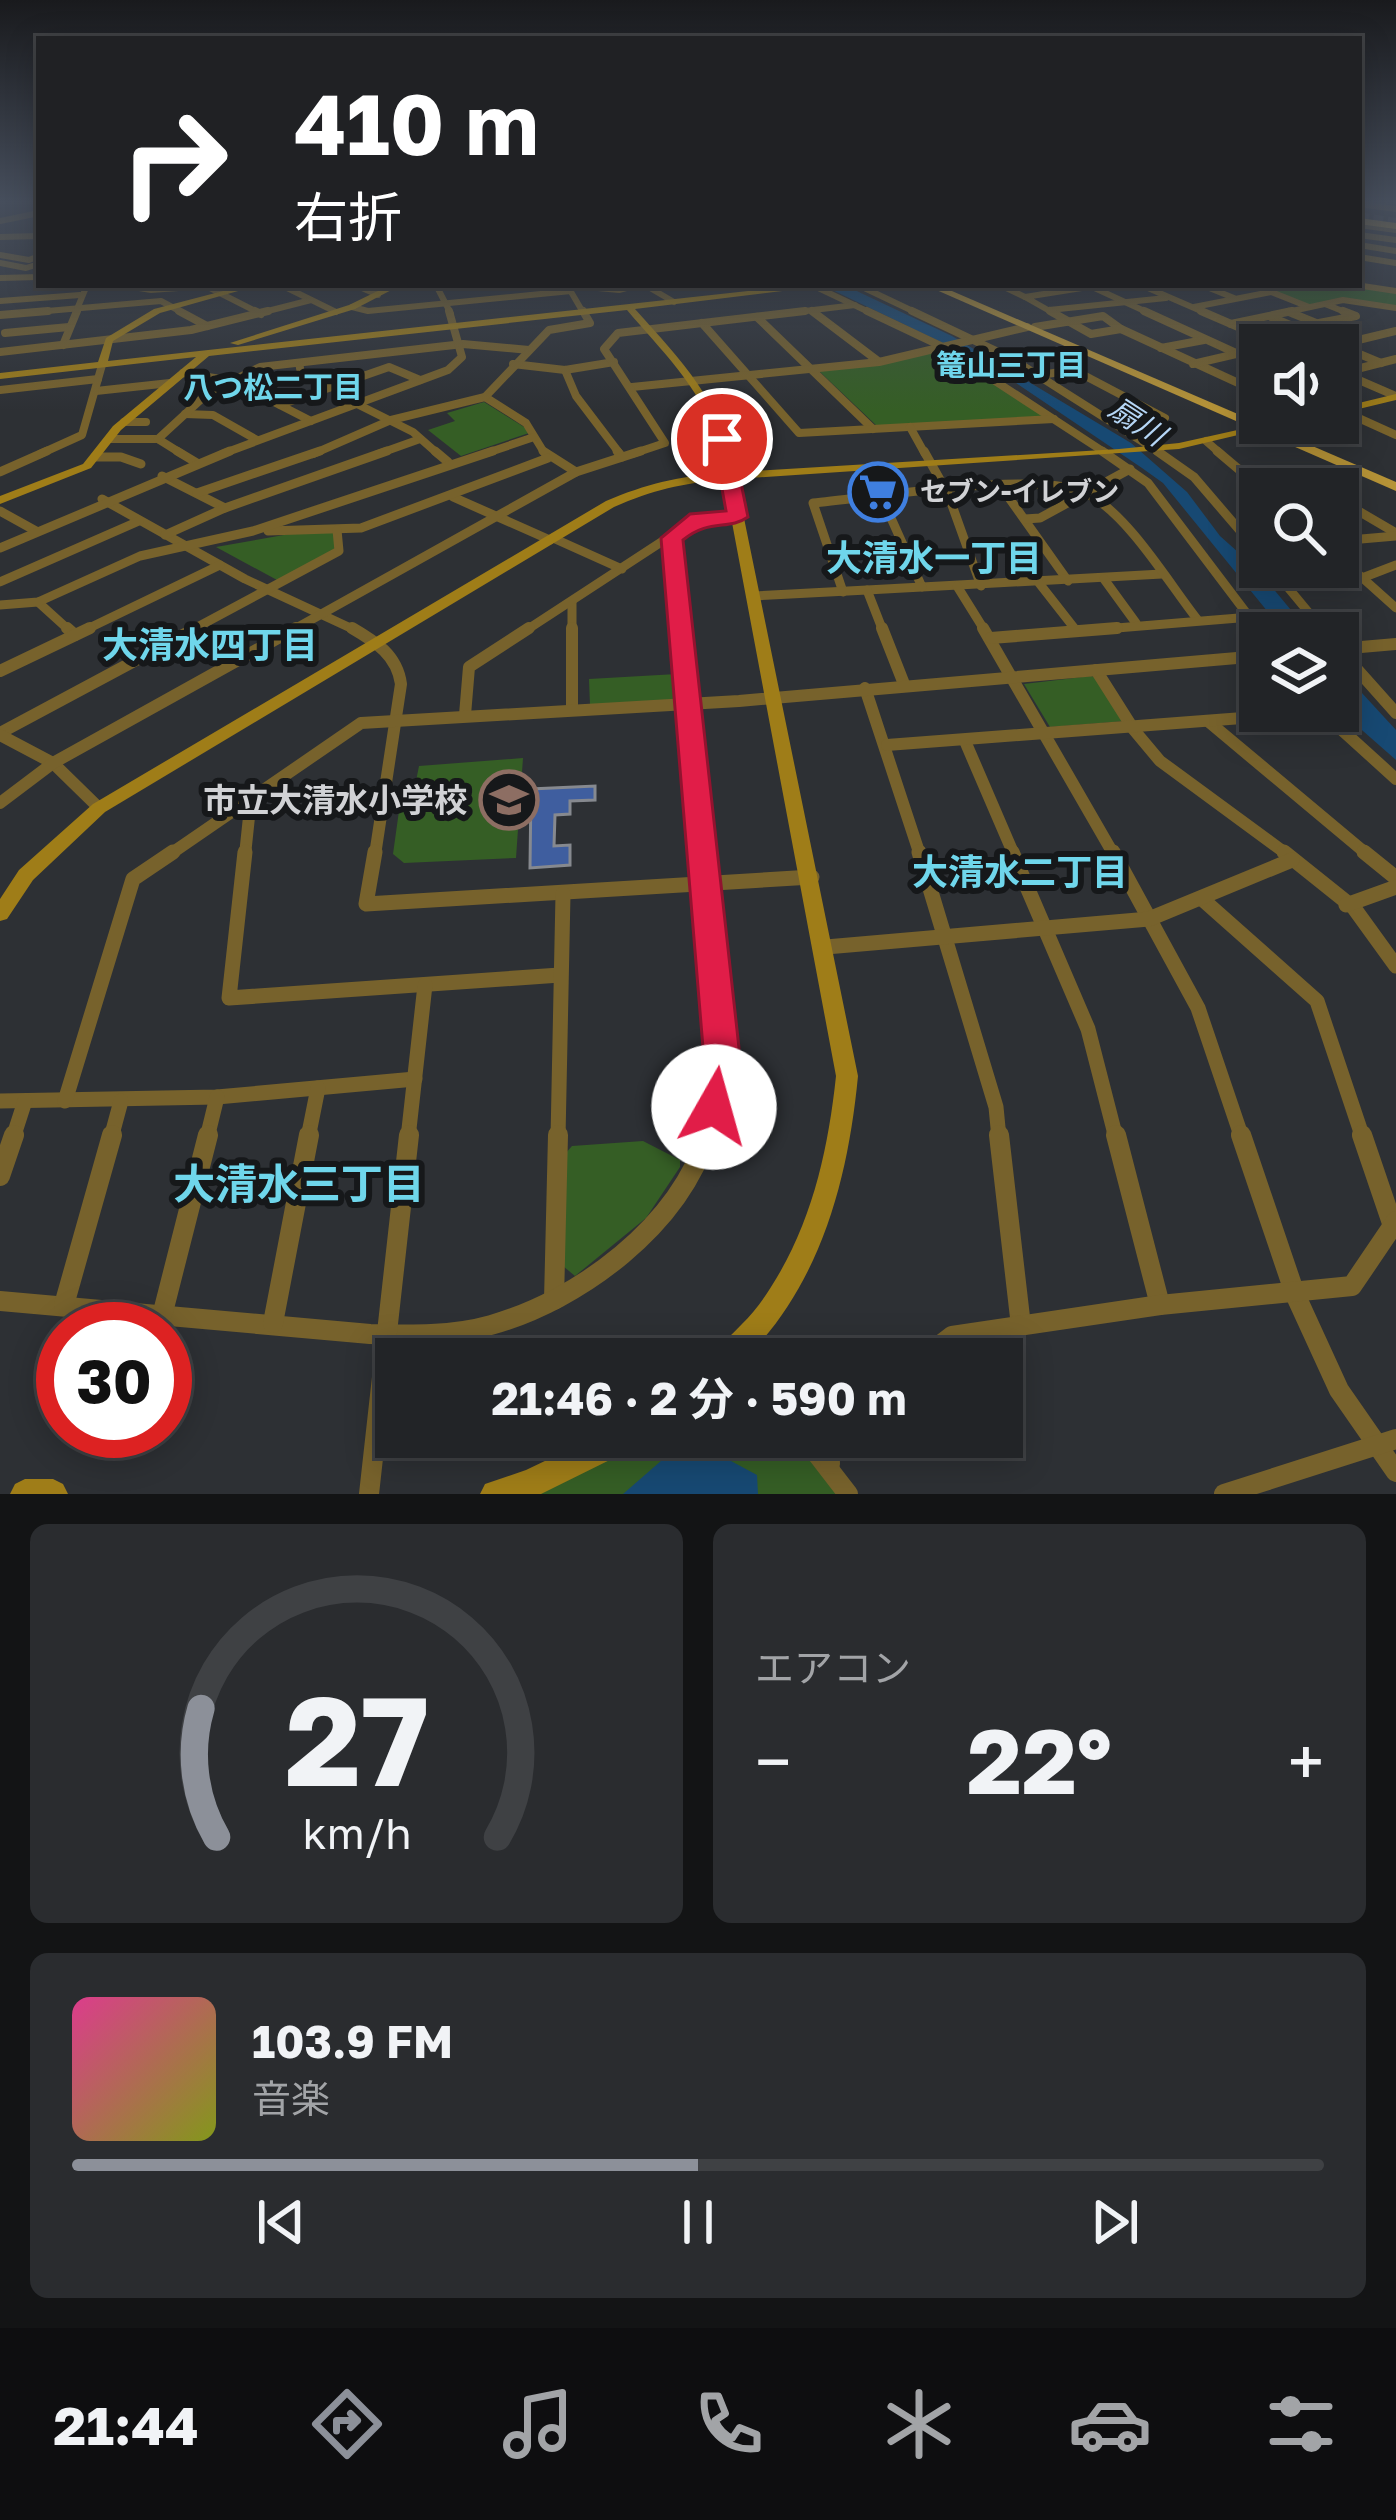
<!DOCTYPE html>
<html lang="ja">
<head>
<meta charset="utf-8">
<style>
  :root { --surface:#222427; --page:#2a2c2f; --text:#f1f3f6; --muted:#a2a4a7; --line:#3f4144; --accent:#8c9099 }
  body { margin:0; font-family:"Golos Text","Noto Sans JP",sans-serif; background:var(--page); color:var(--text); height:100vh; display:flex; flex-direction:column; font-size:45px; white-space:nowrap }
  * { box-sizing:border-box; margin:0 }
  p { font-size:39px; color:var(--muted) }
  .icon { flex:none; width:66px; height:66px; fill:none; stroke:currentColor; stroke-width:2; stroke-linecap:round; stroke-linejoin:round }
  .map { position:relative; height:1494px; overflow:hidden }
  .sheet { display:flex; flex-direction:column; gap:30px; padding:30px; background:#131415; flex:1 }
  .sheet>* { flex:none }
  .top-card { position:absolute; left:36px; top:36px; width:1326px; height:252px; border-radius:0px; box-shadow:0 6px 30px #0003,0 0 0 3px var(--line); background:#202124; color:#fff; overflow:hidden }
  .controls { position:absolute; left:1239px; top:324px; display:grid; gap:24px }
  .controls a { display:grid; place-items:center; width:120px; height:120px; border-radius:0px; background:var(--surface); box-shadow:0 6px 30px #0003,0 0 0 3px var(--line); font-size:60px }
  .speed { position:absolute; left:36px; top:1302px; display:flex; gap:24px; font-size:60px; font-weight:700; text-align:center }
  .speed>* { display:grid; place-content:center; width:156px; height:156px; border-radius:50%; background:var(--surface); box-shadow:0 6px 30px #0003,0 0 0 3px var(--line); line-height:1 }
  .speed .limit { border:18px solid #d22; background:#fff; color:#111 }
  .pin { position:absolute; display:grid; place-items:center; width:102px; height:102px; color:#fff; margin:-51px; border:6px solid #fff; border-radius:50%; box-shadow:0 3px 12px #0007 }
  .me { position:absolute; width:132px; margin:-66px; rotate:7deg; stroke-linejoin:round; filter:drop-shadow(0 0 9px #0008) }
  .turn { display:flex; align-items:center; gap:42px; height:252px; padding:0 60px; font-size:54px }
  .turn .icon { width:156px; height:156px; stroke-width:2.5 }
  .turn b { display:block; font-size:84px; line-height:102px }
  .big { font-size:90px; font-weight:700; line-height:1.1 }
  .sheet .tile { flex:1; display:flex; flex-direction:column; justify-content:center; gap:18px; min-width:0; padding:0 42px; border-radius:18px; background:var(--page) }
  .sheet .dial { align-items:center; gap:0 }
  .dial svg { height:312px; overflow:visible; fill:none; stroke:var(--line); stroke-width:7; stroke-linecap:round; text-anchor:middle }
  .dial text { fill:var(--text); stroke:none }
  .song { display:flex; align-items:center; gap:36px }
  .cover { width:144px; height:144px; border-radius:18px; background:linear-gradient(135deg,hsl(330 70% 55%),hsl(70 70% 35%)) }
  .played { height:12px; border-radius:6px; background:linear-gradient(90deg,var(--accent) 50%,var(--line) 50%) }
  .keys { display:flex; justify-content:space-around; direction:ltr }
  .heat { display:flex; justify-content:space-between; align-items:center; font-size:66px; direction:ltr }
  .sheet .tiles { flex:1; display:grid; gap:30px; grid-template-columns:1fr 1fr }
  .tile:last-child { grid-column:span 2 }
  .trip { position:absolute; left:375px; top:1338px; width:648px; height:120px; border-radius:0px; background:var(--surface); box-shadow:0 6px 30px #0003,0 0 0 3px var(--line); font-weight:700; line-height:120px; text-align:center }
  .menu { display:flex; height:192px; justify-content:space-around; align-items:center; background:#0e0e10; color:var(--muted) }
  .menu .icon { width:84px; height:84px }
  .menu .active { color:var(--accent) }
  .menu b { font-size:54px; color:var(--text) }
  .map>svg:first-child { display:block }
</style>
</head>
<body>
<div class="map">
<svg width="1396" height="1494" viewBox="0 0 1396 1494">
  <rect width="100%" height="100%" fill="#2d3034"/>
  <g fill="#355e25">
    <polygon points="1282,285 1346,285 1396,293 1396,307 1342,299 1307,305 1268,288"/>
    <polygon points="940,351 946,352 1049,417 878,427 819,371"/>
    <polygon points="484,402 532,432 461,456 428,430 455,421 447,413"/>
    <polygon points="295,533 337,533 340,549 277,580 216,547"/>
    <polygon points="677,674 680,700 590,705 589,679"/>
    <polygon points="1091,676 1097,678 1126,721 1050,727 1024,684"/>
    <polygon points="523,758 516,858 404,863 393,854 403,782 416,781 419,766"/>
    <polygon points="643,1141 680,1160 680,1167 646,1218 575,1276 563,1266 565,1154 572,1146"/>
    <polygon points="626,1437 808,1437 846,1494 495,1494"/>
  </g>
  <g fill="#174973">
    <polygon points="822,285 844,285 952,336 1131,443 1187,492 1220,536 1257,569 1310,633 1285,633 1163,483 1142,468 991,366"/>
    <polygon points="1338,667 1396,730 1396,760 1338,709"/>
    <polygon points="692,1440 757,1475 758,1494 623,1494 677,1447"/>
  </g>
  <polygon fill="#3f5e9f" stroke="#86898f" stroke-width="3" points="595,786 595,800 570,801 570,814 555,815 554,846 570,845 570,865 530,868 531,789"/>
  <g fill="none" stroke-linecap="round" stroke-linejoin="round">
    <polyline stroke="#46484c" stroke-width="10" stroke-dasharray="10 4.5" stroke-linecap="butt" points="1359,217 1396,223"/>
    <g stroke="#77622c" stroke-width="6">
      <polyline points="1359,204 1396,209"/>
      <polyline points="0,221 39,213"/>
      <polyline points="1359,225 1396,230"/>
      <polyline points="1359,235 1396,240"/>
      <polyline points="0,237 39,236"/>
      <polyline points="1359,245 1396,251"/>
      <polyline points="0,255 29,260 39,256"/>
      <polyline points="1359,257 1396,263"/>
      <polyline points="0,263 26,268 39,264"/>
      <polyline points="0,278 39,277"/>
      <polyline points="122,285 151,290 206,286 261,314"/>
      <polyline points="281,285 336,312"/>
      <polyline points="355,285 378,295"/>
      <polyline points="436,285 451,314"/>
      <polyline points="567,285 619,290 637,285"/>
      <polyline points="567,285 584,314"/>
      <polyline points="645,285 674,302"/>
      <polyline points="812,285 873,314"/>
      <polyline points="858,285 919,314"/>
      <polyline points="1000,285 1025,297"/>
      <polyline points="1088,285 1151,314"/>
      <polyline points="1141,285 1208,314"/>
      <polyline points="1202,285 1234,298"/>
      <polyline points="1254,285 1309,307"/>
      <polyline points="1356,285 1396,291"/>
      <polyline points="0,301 80,295"/>
      <polyline points="1325,304 1350,314"/>
      <polyline points="352,307 368,311 571,291"/>
      <polyline points="1194,307 1271,292"/>
      <polyline points="1049,310 1166,298"/>
      <polyline points="812,311 816,314"/>
      <polyline points="1289,312 1294,314"/>
      <polyline points="13,314 161,301 185,314"/>
      <polyline points="75,314 87,285"/>
      <polyline points="256,314 311,300"/>
      <polyline points="780,314 855,305"/>
      <polyline points="1055,314 1025,297 1088,287"/>
      <polyline points="1278,314 1343,300 1396,308"/>
    </g>
    <g stroke="#77622c" stroke-width="8">
      <polyline points="179,311 207,326"/>
      <polyline points="255,311 261,314"/>
      <polyline points="812,311 878,361"/>
      <polyline points="867,311 943,347 1107,454"/>
      <polyline points="912,311 1009,357 1162,454"/>
      <polyline points="1050,311 1091,334 1121,329 1260,393"/>
      <polyline points="1144,311 1260,364"/>
      <polyline points="1201,311 1280,345"/>
      <polyline points="1289,312 1358,340"/>
      <polyline points="0,315 48,311"/>
      <polyline points="757,317 873,429"/>
      <polyline points="1271,317 1381,363"/>
      <polyline points="702,323 799,433 1054,419"/>
      <polyline points="1319,323 1356,316 1343,311"/>
      <polyline points="1231,324 1292,311"/>
      <polyline points="1035,327 1103,316 1121,329"/>
      <polyline points="5,333 69,327"/>
      <polyline points="1350,342 1396,331"/>
      <polyline points="63,345 77,311"/>
      <polyline points="1161,348 1204,340"/>
      <polyline points="0,352 191,330 268,311"/>
      <polyline points="299,363 301,373 330,387"/>
      <polyline points="513,364 565,370 614,362"/>
      <polyline points="1193,364 1236,354"/>
      <polyline points="565,370 576,396 620,454"/>
      <polyline points="1338,371 1396,396"/>
      <polyline points="1345,372 1396,359"/>
      <polyline points="183,373 233,381 311,421"/>
      <polyline points="1040,375 1074,370 1165,418 1122,427"/>
      <polyline points="632,387 879,362 1027,327"/>
      <polyline points="0,390 98,379"/>
      <polyline points="96,391 170,383"/>
      <polyline points="485,397 526,423 545,454"/>
      <polyline points="357,404 413,432 438,454"/>
      <polyline points="280,405 389,367 420,380"/>
      <polyline points="1343,411 1396,435"/>
      <polyline points="185,414 213,415 257,440"/>
      <polyline points="124,422 146,422"/>
      <polyline points="910,427 925,454"/>
      <polyline points="109,439 158,439 182,454"/>
      <polyline points="158,439 208,393 260,367 463,344 529,350"/>
      <polyline points="1206,441 1221,454"/>
      <polyline points="40,454 82,435 102,365"/>
      <polyline points="222,454 448,370 462,357 449,311"/>
      <polyline points="313,454 391,420 485,397 549,330 590,323 583,311"/>
      <polyline points="378,454 420,439"/>
      <polyline points="484,454 534,437"/>
      <polyline points="632,454 665,443 604,349 618,333 805,311"/>
    </g>
    <g stroke="#77622c" stroke-width="9">
      <polyline points="177,451 197,463"/>
      <polyline points="435,451 448,462"/>
      <polyline points="543,451 576,472"/>
      <polyline points="617,451 622,457"/>
      <polyline points="924,451 948,494 981,586"/>
      <polyline points="1102,451 1148,483 1260,631"/>
      <polyline points="1157,451 1194,477 1260,554"/>
      <polyline points="1217,451 1262,489"/>
      <polyline points="95,457 121,457 141,464"/>
      <polyline points="0,472 47,451"/>
      <polyline points="1246,475 1292,471 1322,489"/>
      <polyline points="162,476 225,508"/>
      <polyline points="1002,488 1068,581"/>
      <polyline points="197,493 320,451"/>
      <polyline points="453,497 550,540"/>
      <polyline points="882,498 922,587 1162,574"/>
      <polyline points="102,499 245,579 357,631"/>
      <polyline points="1338,499 1396,533"/>
      <polyline points="0,511 36,531"/>
      <polyline points="1025,519 1040,518 1130,469"/>
      <polyline points="268,531 361,528 548,458"/>
      <polyline points="165,535 225,508 387,451"/>
      <polyline points="553,538 622,569"/>
      <polyline points="672,538 681,631"/>
      <polyline points="1338,541 1396,536"/>
      <polyline points="0,548 230,451"/>
      <polyline points="1338,556 1396,608"/>
      <polyline points="1271,567 1324,631"/>
      <polyline points="1362,578 1396,565"/>
      <polyline points="1104,579 1136,623"/>
      <polyline points="0,582 139,521"/>
      <polyline points="1039,583 1075,629"/>
      <polyline points="957,586 985,631"/>
      <polyline points="867,590 922,587"/>
      <path d="M 843,592 L 813,503 C 871,498 1044,469 1088,494 C 1129,516 1168,582 1197,619"/>
      <polyline points="753,596 867,590 883,631"/>
      <polyline points="38,602 70,631"/>
      <polyline points="572,602 572,631"/>
      <polyline points="0,605 38,602 140,556 253,531 493,451"/>
      <polyline points="83,631 220,565"/>
      <polyline points="190,631 339,551 337,530"/>
      <polyline points="291,631 576,472 641,451"/>
      <polyline points="525,631 698,518 738,516"/>
      <polyline points="1080,631 1251,617"/>
    </g>
    <g stroke="#77622c" stroke-width="12">
      <polyline points="67,628 75,635"/>
      <path d="M 352,628 C 376,642 397,655 401,684 L 375,855"/>
      <polyline points="572,628 572,710"/>
      <polyline points="681,628 702,855"/>
      <polyline points="882,628 904,684"/>
      <polyline points="983,628 1114,855"/>
      <polyline points="1258,628 1262,633"/>
      <polyline points="1322,628 1326,633"/>
      <polyline points="991,638 1117,628"/>
      <polyline points="1338,648 1396,713"/>
      <polyline points="1338,649 1396,644"/>
      <polyline points="1096,670 1134,730 1160,761 1288,855"/>
      <polyline points="0,671 90,628"/>
      <polyline points="865,688 920,855"/>
      <polyline points="1321,711 1396,779"/>
      <polyline points="465,715 469,667 529,628"/>
      <polyline points="1209,722 1368,855"/>
      <polyline points="0,733 196,628"/>
      <polyline points="0,735 53,763 99,808"/>
      <polyline points="965,741 1014,855"/>
      <polyline points="887,745 1322,712"/>
      <polyline points="0,803 53,763 296,628"/>
      <polyline points="169,855 361,723 739,701 1260,656"/>
      <polyline points="245,855 251,798"/>
    </g>
    <g stroke="#77622c" stroke-width="15">
      <polyline points="245,852 229,998 560,975"/>
      <polyline points="375,852 366,904 812,877"/>
      <polyline points="702,852 721,1048 706,1138"/>
      <polyline points="919,852 996,1107 999,1138"/>
      <polyline points="1012,852 1088,1029 1116,1138"/>
      <polyline points="1113,852 1198,1008 1242,1138"/>
      <polyline points="1284,852 1354,908 1396,966"/>
      <polyline points="1364,852 1396,878"/>
      <polyline points="1201,898 1317,1001 1363,1138"/>
      <polyline points="1346,905 1396,887"/>
      <polyline points="826,947 1149,919 1292,860"/>
      <polyline points="0,1101 217,1097 415,1079"/>
      <polyline points="65,1101 133,879 173,852"/>
      <polyline points="13,1138 25,1101"/>
      <polyline points="111,1138 121,1101"/>
      <polyline points="207,1138 217,1097"/>
      <polyline points="308,1138 318,1088"/>
      <polyline points="408,1138 425,985"/>
      <polyline points="558,1138 563,894"/>
    </g>
    <g stroke="#77622c" stroke-width="20">
      <polyline points="999,1135 1021,1326"/>
      <polyline points="1116,1135 1160,1305"/>
      <polyline points="1241,1135 1295,1294 1339,1390 1396,1472"/>
      <polyline points="1362,1135 1393,1226"/>
      <polyline points="0,1176 14,1135"/>
      <polyline points="554,1300 558,1135"/>
      <path d="M 0,1301 L 370,1334 C 411,1335 452,1336 491,1325 C 580,1300 679,1226 707,1135"/>
      <polyline points="64,1305 112,1135"/>
      <polyline points="163,1312 208,1135"/>
      <polyline points="273,1323 309,1135"/>
      <polyline points="922,1359 952,1336 1160,1305 1352,1286 1396,1221"/>
      <polyline points="804,1437 848,1494"/>
      <polyline points="829,1437 830,1464"/>
      <polyline points="369,1494 409,1135"/>
      <polyline points="1224,1494 1396,1439"/>
    </g>
    <g fill="#9f7d18" fill-rule="evenodd">
      <path d="M 246,285 L 260,285 L 160,313 L 113,341 L 108,361 L 803,285 L 831,285 L 635,309 C 684,364 719,398 735,472 L 1119,449 L 1179,443 L 1269,423 L 1289,423 L 1179,449 L 736,479 L 858,1076 C 848,1180 821,1283 745,1359 L 713,1359 C 719,1344 731,1336 742,1324 C 753,1313 763,1300 771,1287 C 812,1223 828,1151 836,1076 L 724,480 C 682,483 653,490 614,507 L 105,812 L 33,880 L 7,919 L 0,921 L 0,899 L 19,870 L 93,804 L 606,501 C 646,484 679,476 723,473 C 721,461 719,447 715,435 C 700,387 659,348 627,310 L 209,356 L 121,430 L 91,468 L 0,504 L 0,496 L 83,464 L 113,426 L 196,357 L 0,379 L 0,373 L 98,362 L 106,338 L 154,309 Z"/>
      <polygon points="390,285 401,285 355,309 238,345 230,343 349,305"/>
      <polygon points="1396,394 1396,400 1338,414 1338,408"/>
      <polygon points="595,1437 640,1437 636,1447 541,1494 480,1494 485,1484 526,1470"/>
      <polygon points="25,1479 53,1479 63,1484 68,1494 10,1494 15,1484"/>
    </g>
    <polygon fill="#b69337" fill-rule="evenodd" points="925,285 938,285 1396,482 1396,491"/>
    <polygon fill="#d1a631" fill-rule="evenodd" points="1359,218 1396,223 1396,229 1359,224"/>
  </g>
  <linearGradient id="sky" x2="0" y2="1"><stop stop-color="#191a1d"/><stop offset="0.49" stop-color="#464e5c"/><stop offset="1" stop-color="#464e5c" stop-opacity="0"/></linearGradient>
  <rect width="1396" height="411" fill="url(#sky)"/>
  <path fill="#e11d48" stroke="#92132f" stroke-width="3" d="M 722,433 L 732,439 L 748,517 C 728,531 710,518 683,540 L 739,1048 L 727,1119 L 714,1124 L 700,1119 L 695,1107 L 703,1048 L 661,538 L 690,514 L 726,511 L 713,439 Z"/>
  <defs>
    <symbol id="supermarket-ring" viewBox="-11 -11 22 22"><circle r="9.5" fill="#16181a" stroke="#3f7fe0" stroke-width="1.5"/><path d="M-6-5.5h2.5l.6 2H6L4.5 2H-2.5L-4.4-4H-6ZM-1.5 3.2a1.3 1.3 0 1 0 .1 0ZM3 3.2a1.3 1.3 0 1 0 .1 0Z" fill="#3f7fe0"/></symbol>
    <symbol id="school-ring" viewBox="-11 -11 22 22"><circle r="9.5" fill="#16181a" stroke="#8d6e63" stroke-width="1.5"/><path d="M0-5L7-2L0 1L-7-2ZM-4 1L0 2.5L4 1V4Q0 6-4 4Z" fill="#8d6e63"/></symbol>
  </defs>
  <g fill-rule="evenodd">
    <use href="#supermarket-ring" x="845" y="459" width="66" height="66"/>
    <use href="#school-ring" x="476" y="767" width="66" height="66"/>
  </g>
  <g text-anchor="middle" stroke-width="12" stroke-linejoin="round" paint-order="stroke">
    <g font-size="27" font-weight="bold" fill="#d1d2d5" stroke="#16181a" text-anchor="start">
      <text x="920" y="501">セブン-イレブン</text>
    </g>
    <g font-size="30" font-weight="bold" fill="#6fd6eb" stroke="#16181a">
      <text x="1011" y="376">篭山三丁目</text>
      <text x="273" y="398">八つ松二丁目</text>
    </g>
    <g font-size="30" font-style="italic" fill="#b5d6f6" stroke="#16181a">
      <text transform="translate(1137 422) rotate(33)" y="10">扇川</text>
    </g>
    <g font-size="33" font-weight="bold" fill="#d1d2d5" stroke="#16181a" text-anchor="end">
      <text x="467" y="812">市立大清水小学校</text>
    </g>
    <g font-size="36" font-weight="bold" fill="#6fd6eb" stroke="#16181a">
      <text x="934" y="571">大清水一丁目</text>
      <text x="210" y="658">大清水四丁目</text>
      <text x="1020" y="885">大清水二丁目</text>
    </g>
    <g font-size="42" font-weight="bold" fill="#6fd6eb" stroke="#16181a">
      <text x="299" y="1199">大清水三丁目</text>
    </g>
  </g>
</svg>
<div class="controls">
<a><svg class="icon" aria-label="sound" viewBox="0 0 24 24"><path d="M4 9h4l5-4v14l-5-4H4zM17 9q2 3 0 6"/></svg></a>
<a><svg class="icon" aria-label="search" viewBox="0 0 24 24"><circle cx="10" cy="10" r="6"/><path d="M15 15l6 6"/></svg></a>
<a><svg class="icon" aria-label="layers" viewBox="0 0 24 24"><path d="M12 4l9 5-9 5-9-5zM3 14l9 5 9-5"/></svg></a>
</div>
<div class="speed"><div class="limit">30</div></div>
<div class="pin" style="left:722px;top:439px;background:#d93025"><svg class="icon" aria-label="arrive" viewBox="0 0 24 24"><path d="M6 21V4h12l-3 4 3 4H6"/></svg></div>
<svg class="me" style="left:714px;top:1107px" viewBox="-20 -20 40 40"><circle r="19" fill="#fff"/><path d="M0-13L10 11 0 6-10 11z" fill="#e11d48"/></svg>
<div class="trip">21:46 · 2 分 · 590 m</div>
<div class="top-card">
<div class="turn"><svg class="icon" aria-label="right" viewBox="0 0 24 24"><path d="M7 20v-9h11M14 6l5 5-5 5"/></svg><div><b>410 m</b>右折</div></div>
</div>
</div>
<section class="sheet">
<div class="tiles">
<div class="tile dial"><svg viewBox="0 0 100 80">
<path d="M14 69A42 42 0 1 1 86 69"/>
<path d="M14 69A42 42 0 0 1 10 36" stroke="#8c9099"/>
<text x="50" y="56" font-size="32" font-weight="700">27</text>
<text x="50" y="72" font-size="11">km/h</text>
</svg></div>
<div class="tile"><p>エアコン</p>
<div class="heat"><a>−</a><b class="big">22°</b><a>+</a></div>
</div>
<div class="tile">
<div class="song"><i class="cover"></i><div><b>103.9 FM</b><p>音楽</p></div></div>
<div class="played"></div>
<div class="keys"><svg class="icon" aria-label="previous" viewBox="0 0 24 24"><path d="M18 5L8 12l10 7zM5 5v14"/></svg><svg class="icon" aria-label="pause" viewBox="0 0 24 24"><path d="M8 5v14M16 5v14"/></svg><svg class="icon" aria-label="next" viewBox="0 0 24 24"><path d="M6 5l10 7-10 7zM19 5v14"/></svg></div>
</div>
</div>
</section>
<nav class="menu">
<b>21:44</b>
<svg class="icon active" aria-label="directions" viewBox="0 0 24 24"><path d="M12 3l9 9-9 9-9-9zM9 14v-3h6M13 9l2 2-2 2"/></svg>
<svg class="icon" aria-label="music" viewBox="0 0 24 24"><path d="M9 18V5l10-2v13"/><circle cx="6" cy="18" r="3"/><circle cx="16" cy="16" r="3"/></svg>
<svg class="icon" aria-label="phone" viewBox="0 0 24 24"><path d="M5 4h4l2 5-3 2q2 4 5 5l2-3 5 2v4C11 20 4 13 5 4z"/></svg>
<svg class="icon" aria-label="climate" viewBox="0 0 24 24"><path d="M12 3v18M4 7l16 10M4 17L20 7"/></svg>
<svg class="icon" aria-label="car" viewBox="0 0 24 24"><path d="M5 17H2v-5l4-1 3-4h7l3 4 3 1v5h-3M9 17h6M6 11h13"/><circle cx="7" cy="17" r="2"/><circle cx="17" cy="17" r="2"/></svg>
<svg class="icon" aria-label="filters" viewBox="0 0 24 24"><path d="M4 7h16M4 17h16"/><circle cx="9" cy="7" r="2"/><circle cx="15" cy="17" r="2"/></svg>
</nav>
</body>
</html>
